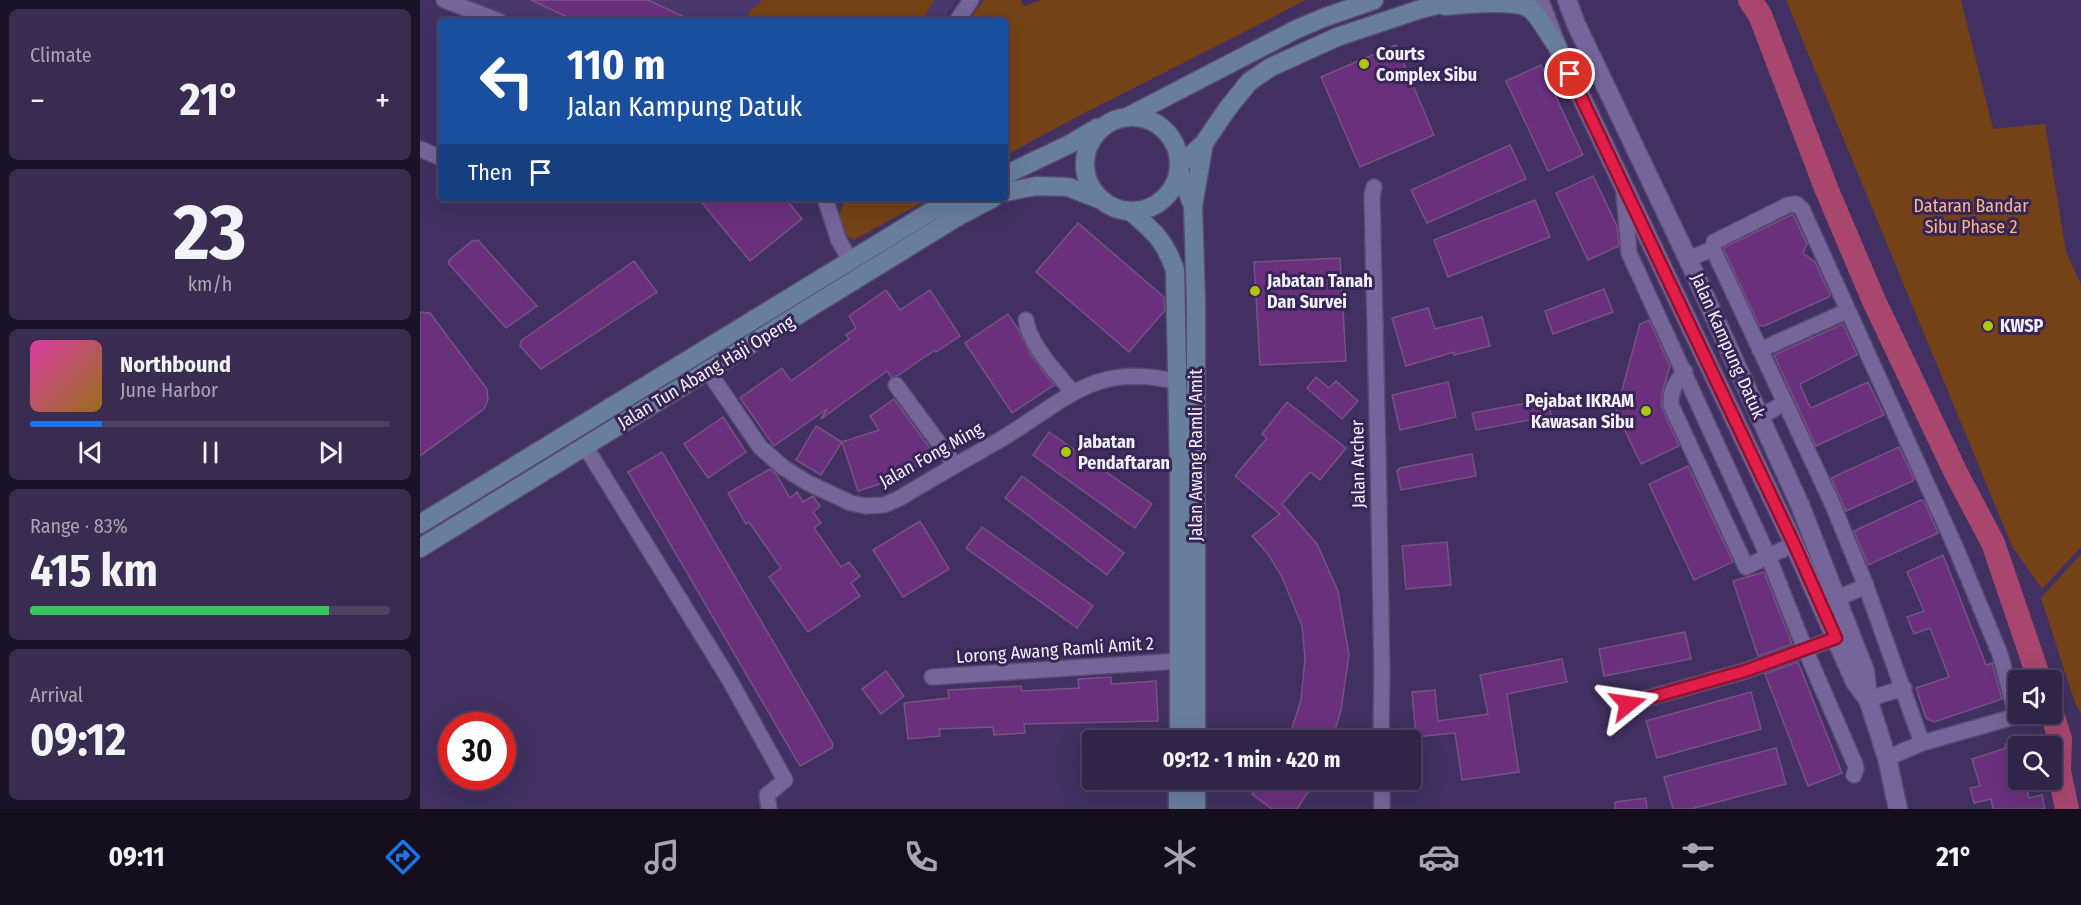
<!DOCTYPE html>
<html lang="en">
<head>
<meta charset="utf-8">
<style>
  :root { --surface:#312449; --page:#392c50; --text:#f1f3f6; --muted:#a8a4b4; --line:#4c4161; --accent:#1a73e8 }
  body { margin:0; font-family:"Fira Sans Condensed",sans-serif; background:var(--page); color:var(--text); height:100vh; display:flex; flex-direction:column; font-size:22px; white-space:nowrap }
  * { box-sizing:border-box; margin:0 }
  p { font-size:20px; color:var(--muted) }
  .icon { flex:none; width:33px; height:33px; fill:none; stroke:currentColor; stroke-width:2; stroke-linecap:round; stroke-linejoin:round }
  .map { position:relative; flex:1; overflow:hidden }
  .side { display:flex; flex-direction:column; gap:9px; padding:9px; background:#1b1428; width:420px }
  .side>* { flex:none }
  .hud { position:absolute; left:18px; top:18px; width:570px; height:183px; border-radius:6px; box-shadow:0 6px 24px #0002,0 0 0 2px var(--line); background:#1a4fa0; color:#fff; overflow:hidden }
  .buttons { position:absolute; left:1588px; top:670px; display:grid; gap:12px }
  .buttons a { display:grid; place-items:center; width:54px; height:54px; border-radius:6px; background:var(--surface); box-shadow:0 6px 24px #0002,0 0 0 2px var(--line); font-size:30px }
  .speed { position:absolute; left:18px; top:712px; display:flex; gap:12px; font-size:30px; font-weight:700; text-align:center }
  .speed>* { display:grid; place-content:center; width:78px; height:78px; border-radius:50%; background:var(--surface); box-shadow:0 6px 24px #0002,0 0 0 2px var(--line); line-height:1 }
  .speed .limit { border:9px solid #d22; background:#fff; color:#111 }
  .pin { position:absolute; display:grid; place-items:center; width:51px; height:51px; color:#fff; margin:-26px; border:3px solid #fff; border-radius:50%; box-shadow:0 2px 6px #0007 }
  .me { position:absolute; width:66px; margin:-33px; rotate:75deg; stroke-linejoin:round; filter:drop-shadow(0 0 4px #0008) }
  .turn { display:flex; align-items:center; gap:21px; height:126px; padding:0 30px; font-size:27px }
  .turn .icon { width:78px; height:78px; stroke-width:2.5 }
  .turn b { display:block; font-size:42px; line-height:51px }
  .then { display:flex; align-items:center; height:57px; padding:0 30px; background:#0003; gap:12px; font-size:22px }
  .big { font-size:45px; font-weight:700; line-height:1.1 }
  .side .widget { flex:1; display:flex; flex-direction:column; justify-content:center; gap:9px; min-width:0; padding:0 21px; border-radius:9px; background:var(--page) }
  .side .dial { align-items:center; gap:0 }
  .dial b { font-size:78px; line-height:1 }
  .song { display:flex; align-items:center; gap:18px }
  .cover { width:72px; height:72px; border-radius:9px; background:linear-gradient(135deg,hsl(320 70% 55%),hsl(40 70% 35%)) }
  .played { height:6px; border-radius:3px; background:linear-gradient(90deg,var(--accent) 20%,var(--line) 20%) }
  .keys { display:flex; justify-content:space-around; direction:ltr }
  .heat { display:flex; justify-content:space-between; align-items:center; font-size:33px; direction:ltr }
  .charge { height:9px; border-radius:4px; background:linear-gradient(90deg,#34c759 83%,var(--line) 0) }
  .trip { position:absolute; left:662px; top:730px; width:339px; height:60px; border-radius:6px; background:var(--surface); box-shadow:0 6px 24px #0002,0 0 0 2px var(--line); font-weight:700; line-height:60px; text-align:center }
  .tab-bar { display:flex; height:96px; justify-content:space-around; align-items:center; background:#140e1d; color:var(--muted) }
  .tab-bar .icon { width:42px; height:42px }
  .tab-bar .selected { color:var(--accent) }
  .tab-bar b { font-size:27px; color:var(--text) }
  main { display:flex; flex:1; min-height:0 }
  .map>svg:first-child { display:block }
</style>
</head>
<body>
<main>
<section class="side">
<div class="widget"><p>Climate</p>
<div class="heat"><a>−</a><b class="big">21°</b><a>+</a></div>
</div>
<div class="widget dial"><b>23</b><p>km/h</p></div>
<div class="widget">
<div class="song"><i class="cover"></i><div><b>Northbound</b><p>June Harbor</p></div></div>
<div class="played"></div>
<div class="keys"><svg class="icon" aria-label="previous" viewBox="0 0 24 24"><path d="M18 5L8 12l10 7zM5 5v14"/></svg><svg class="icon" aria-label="pause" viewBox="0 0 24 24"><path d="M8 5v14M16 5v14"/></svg><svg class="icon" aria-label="next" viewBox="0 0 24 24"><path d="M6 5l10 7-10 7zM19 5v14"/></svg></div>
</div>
<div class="widget"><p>Range · 83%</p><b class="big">415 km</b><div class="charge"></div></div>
<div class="widget"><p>Arrival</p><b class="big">09:12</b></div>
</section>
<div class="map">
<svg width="1661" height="809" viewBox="0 0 1661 809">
  <rect width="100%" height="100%" fill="#413061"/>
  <polygon fill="#4b386f" points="46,0 536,0 522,21 100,21"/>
  <g fill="#744216">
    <polygon points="343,0 514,0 502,21 326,21 330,11"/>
    <path d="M 564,0 L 600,0 L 604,6 L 621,0 L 885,0 C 786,54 683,100 585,156 L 585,21 L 548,21 Z"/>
    <polygon points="1366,0 1541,0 1573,129 1625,124 1646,252 1661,285 1661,547 1622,589 1592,546"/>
    <polygon points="426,198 510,198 434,240 427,236 419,215"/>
    <polygon points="1661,554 1661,714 1655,703 1621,598"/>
  </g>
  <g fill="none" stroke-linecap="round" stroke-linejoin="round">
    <g stroke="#a8466d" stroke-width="24">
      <polyline points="1330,0 1340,15 1406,188 1454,301 1536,473 1573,543 1620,681"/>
      <polyline points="1632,714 1640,739 1639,771 1647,809"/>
    </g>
  </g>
  <g fill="#6b307d" stroke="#765281" stroke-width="1.5">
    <polygon points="111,0 228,0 273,21 156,21"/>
    <polygon points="976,45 1014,135 940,167 901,77"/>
    <polygon points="1121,65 1163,155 1128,171 1086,81"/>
    <polygon points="1090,145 1106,179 1007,223 991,190"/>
    <polygon points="1173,176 1197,226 1199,246 1168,260 1136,193"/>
    <polygon points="278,198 365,198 382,219 330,261"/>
    <polygon points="1115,200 1130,237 1028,277 1014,240"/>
    <polygon points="1373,214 1387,244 1383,253 1395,262 1410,295 1409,297 1344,326 1339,325 1303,248"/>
    <polygon points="658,223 744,297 745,310 709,352 616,272"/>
    <polygon points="58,240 117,306 86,328 29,264 29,260 52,241"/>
    <polygon points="920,258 926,361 840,365 834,262"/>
    <polygon points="214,261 237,292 121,369 100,346 101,341"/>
    <polygon points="1184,289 1193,312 1133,334 1125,311"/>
    <polygon points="466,290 480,310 510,290 540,336 516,352 515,350 477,376 471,377 467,371 401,419 407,409 354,446 320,398 362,368 371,381 429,339 426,335 436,328 429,316"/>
    <polygon points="1008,308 1015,329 1062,317 1070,346 1034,355 1034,352 986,366 972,318"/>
    <polygon points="0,312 10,313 67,389 68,400 64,409 0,456"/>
    <polygon points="588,314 598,329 611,355 634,385 592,413 545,343"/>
    <polygon points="1229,320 1250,366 1242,393 1241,405 1259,446 1221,464 1196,412 1220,324"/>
    <polygon points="1423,324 1437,355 1380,384 1388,403 1391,408 1448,382 1464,415 1396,446 1354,355"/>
    <polygon points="896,377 909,388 916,381 938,401 922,419 887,388"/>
    <polygon points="1028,382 1036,417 980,430 972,395"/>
    <polygon points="474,399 514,454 478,478 438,491 422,442 459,430 450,416"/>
    <polygon points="1128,399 1131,416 1056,430 1052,413"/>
    <polygon points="867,402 926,448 900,480 890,472 862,504 897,544 918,591 929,655 921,710 912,741 868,741 881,700 885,659 882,626 862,577 848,554 832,536 860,514 815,476 847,438 842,434"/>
    <polygon points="303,417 326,452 288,478 264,444"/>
    <polygon points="396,426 422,442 401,475 376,460"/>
    <polygon points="629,432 732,504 715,528 613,455"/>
    <polygon points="1479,447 1494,479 1493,481 1426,511 1411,478"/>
    <polygon points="242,452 413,744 412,748 380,766 208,472"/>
    <polygon points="1052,454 1056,476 981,490 977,471 980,468"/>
    <polygon points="1268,466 1313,562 1274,580 1229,484"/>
    <polygon points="350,469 356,474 370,498 377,492 383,502 393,496 400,506 393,512 401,523 394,528 421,567 429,562 440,576 431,583 440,596 388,632 349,577 361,568 329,522 326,524 308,493"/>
    <polygon points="602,476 704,553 687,575 585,498"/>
    <polygon points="1501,500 1504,501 1518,533 1448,565 1434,531"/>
    <polygon points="500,521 529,569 483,597 453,550"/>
    <polygon points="562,527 673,606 657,628 546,548"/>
    <polygon points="1027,542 1031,585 986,589 982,546"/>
    <polygon points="1523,555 1566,665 1572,663 1582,699 1514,722 1506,718 1496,688 1529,677 1510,628 1494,634 1487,617 1504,611 1487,572"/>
    <polygon points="1344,572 1372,644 1338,656 1313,581"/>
    <polygon points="1265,632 1271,659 1184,676 1179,649"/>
    <polygon points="1142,659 1147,682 1087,694 1099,772 1042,780 1035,733 996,737 992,692 1015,690 1018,721 1068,714 1060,675"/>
    <polygon points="1378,662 1422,773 1388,786 1345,674"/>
    <polygon points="466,671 484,696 461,714 442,689"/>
    <polygon points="691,677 691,684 736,681 738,721 604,724 605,733 574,735 573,727 519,729 520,736 488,739 484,703 529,698 528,690 601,686 602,691 659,688 658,679"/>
    <polygon points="1331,692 1341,729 1237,758 1226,721"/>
    <polygon points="1599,739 1599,780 1605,780 1609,798 1622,795 1625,809 1573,809 1571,799 1554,803 1550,788 1560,786 1552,759 1586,748 1585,744"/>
    <polygon points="1356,748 1366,784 1271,809 1253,809 1244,777"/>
    <polygon points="843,780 896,780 877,809 852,809 832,794"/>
    <polygon points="1226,798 1227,809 1195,809 1195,802"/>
  </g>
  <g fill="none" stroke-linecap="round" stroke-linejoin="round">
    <defs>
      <g id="minor">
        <polyline points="24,0 79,21"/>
        <polyline points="537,21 551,0"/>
        <polyline points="0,149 21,158"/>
        <polyline points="954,187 952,196 958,456 962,672 961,741"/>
        <polyline points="1204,193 1209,253 1348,556 1385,649 1435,764 1436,769 1434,775"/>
        <polyline points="405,198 419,241 431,261"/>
        <polyline points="1293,249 1294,242 1368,205 1376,204 1382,209 1535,546 1580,654 1595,710 1590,718 1502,743 1467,758"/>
        <polyline points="1293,249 1412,503 1446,586 1502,743"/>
        <polyline points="1268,259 1293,249"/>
        <path d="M 606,320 C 611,348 636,371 653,393"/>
        <polyline points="1340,350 1427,311"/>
        <path d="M 288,371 L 340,447 L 364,468 L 388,483 L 431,503 L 445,506 L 464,505 L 480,498 C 514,477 549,458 583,438 C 646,400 676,361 757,382"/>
        <path d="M 1265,371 C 1256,382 1250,391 1251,405 L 1326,567 L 1374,544"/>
        <polyline points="476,385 535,465"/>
        <polyline points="1339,417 1365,403"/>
        <polyline points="165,446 309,679 365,780 347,795 349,809"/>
        <polyline points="1418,598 1446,586"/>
        <polyline points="512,677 760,661"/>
        <polyline points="1448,699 1484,688"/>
        <polyline points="1207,704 1325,671 1416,638"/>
        <polyline points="962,780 962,809"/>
      </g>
      <g id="tertiary">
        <polyline points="1119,0 1137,46 1374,544 1435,682 1448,699"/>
        <polyline points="1147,0 1156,24 1268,259 1380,505 1445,671 1448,699 1467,758 1478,809"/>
      </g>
      <g id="secondary">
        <path d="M 1025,6 C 1045,4 1092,0 1109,8 C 1120,17 1128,34 1137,46"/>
        <polyline points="709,116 877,29 903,18 954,0"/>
        <circle cx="712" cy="164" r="47"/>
        <polyline points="759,166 784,143 808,108 829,82 851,67 917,37 1001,9 1036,0"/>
        <polyline points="759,171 773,206 776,302 776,741"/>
        <polyline points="585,175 650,144 677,128"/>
        <polyline points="585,192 616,186 648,187 679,199"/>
        <polyline points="773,206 784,143"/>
        <path d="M 710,211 C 734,231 745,241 755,270 L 759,471 L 759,741"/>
        <polyline points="0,524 510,212 538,198"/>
        <polyline points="0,548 537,217 573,198"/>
        <polyline points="758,809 758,780"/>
        <polyline points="776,809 776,780"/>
      </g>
    </defs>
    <use href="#minor" stroke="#594a71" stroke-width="18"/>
    <use href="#tertiary" stroke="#594a71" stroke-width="21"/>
    <use href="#secondary" stroke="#594a71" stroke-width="21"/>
    <use href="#minor" stroke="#76659b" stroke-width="15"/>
    <use href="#tertiary" stroke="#76659b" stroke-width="18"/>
    <use href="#secondary" stroke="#677e9d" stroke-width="18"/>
  </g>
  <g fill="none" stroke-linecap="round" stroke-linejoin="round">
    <defs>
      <polyline id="route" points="1150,74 1374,544 1416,638 1325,671 1208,704"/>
    </defs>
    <use href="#route" stroke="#92132f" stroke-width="15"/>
    <use href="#route" stroke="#e11d48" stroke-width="10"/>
  </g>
  <g fill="#afc507" stroke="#372556" stroke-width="2">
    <circle cx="944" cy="64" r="6"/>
    <circle cx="835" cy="291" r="6"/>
    <circle cx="1568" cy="326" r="6"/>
    <circle cx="1226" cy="411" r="6"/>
    <circle cx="646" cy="452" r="6"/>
  </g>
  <g text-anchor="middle" stroke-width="6" stroke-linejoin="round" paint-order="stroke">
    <g font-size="18" font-weight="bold" fill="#f3f0fd" stroke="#372556" text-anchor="start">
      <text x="956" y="60">Courts<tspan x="956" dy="21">Complex Sibu</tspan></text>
      <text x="847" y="287">Jabatan Tanah<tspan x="847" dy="21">Dan Survei</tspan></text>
      <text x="1580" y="332">KWSP</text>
      <text x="1214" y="407" text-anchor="end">Pejabat IKRAM<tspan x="1214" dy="21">Kawasan Sibu</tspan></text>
      <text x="658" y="448">Jabatan<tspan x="658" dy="21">Pendaftaran</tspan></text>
    </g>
    <g font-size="18" fill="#f8b786" stroke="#372556">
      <text x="1551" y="212">Dataran Bandar<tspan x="1551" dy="21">Sibu Phase 2</tspan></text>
    </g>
    <g font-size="18" fill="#f3f0fd" stroke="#372556">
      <text transform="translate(1308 346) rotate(66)" y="6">Jalan Kampung Datuk</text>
      <text transform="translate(286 372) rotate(-31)" y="6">Jalan Tun Abang Haji Openg</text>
      <text transform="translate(511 455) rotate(-29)" y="6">Jalan Fong Ming</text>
      <text transform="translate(776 455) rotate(-90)" y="6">Jalan Awang Ramli Amit</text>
      <text transform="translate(938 464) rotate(-91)" y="6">Jalan Archer</text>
      <text transform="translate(635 650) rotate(-4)" y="6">Lorong Awang Ramli Amit 2</text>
    </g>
  </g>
</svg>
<div class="buttons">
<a><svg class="icon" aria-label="sound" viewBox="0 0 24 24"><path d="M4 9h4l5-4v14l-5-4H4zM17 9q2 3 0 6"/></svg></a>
<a><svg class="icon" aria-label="search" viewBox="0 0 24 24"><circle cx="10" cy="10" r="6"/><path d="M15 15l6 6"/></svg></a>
</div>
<div class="speed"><div class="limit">30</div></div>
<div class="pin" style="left:1150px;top:74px;background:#d93025"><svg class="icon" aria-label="arrive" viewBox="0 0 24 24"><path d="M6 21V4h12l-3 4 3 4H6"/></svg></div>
<svg class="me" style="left:1208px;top:704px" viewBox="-20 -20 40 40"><path d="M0-17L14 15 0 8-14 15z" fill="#e11d48" stroke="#fff" stroke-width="4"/></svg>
<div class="trip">09:12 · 1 min · 420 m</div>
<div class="hud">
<div class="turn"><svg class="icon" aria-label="left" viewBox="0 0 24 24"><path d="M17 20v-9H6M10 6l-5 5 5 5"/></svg><div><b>110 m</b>Jalan Kampung Datuk</div></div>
<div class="then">Then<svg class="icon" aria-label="arrive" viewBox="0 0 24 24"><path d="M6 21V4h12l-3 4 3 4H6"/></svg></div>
</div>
</div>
</main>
<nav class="tab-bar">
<b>09:11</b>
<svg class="icon selected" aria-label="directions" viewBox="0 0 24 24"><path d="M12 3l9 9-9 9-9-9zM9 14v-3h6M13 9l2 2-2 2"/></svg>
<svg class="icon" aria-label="music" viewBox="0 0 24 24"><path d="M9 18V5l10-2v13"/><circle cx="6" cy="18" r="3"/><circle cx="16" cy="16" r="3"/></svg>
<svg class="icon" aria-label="phone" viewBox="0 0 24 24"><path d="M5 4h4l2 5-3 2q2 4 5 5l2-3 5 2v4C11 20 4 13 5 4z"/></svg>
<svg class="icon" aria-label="climate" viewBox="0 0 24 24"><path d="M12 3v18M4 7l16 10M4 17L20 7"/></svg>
<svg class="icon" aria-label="car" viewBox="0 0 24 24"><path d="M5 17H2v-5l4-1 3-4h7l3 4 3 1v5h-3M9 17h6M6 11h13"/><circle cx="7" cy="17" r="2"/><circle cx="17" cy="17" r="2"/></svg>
<svg class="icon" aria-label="filters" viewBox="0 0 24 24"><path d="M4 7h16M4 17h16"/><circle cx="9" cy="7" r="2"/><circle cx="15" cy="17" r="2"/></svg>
<b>21°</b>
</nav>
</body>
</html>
